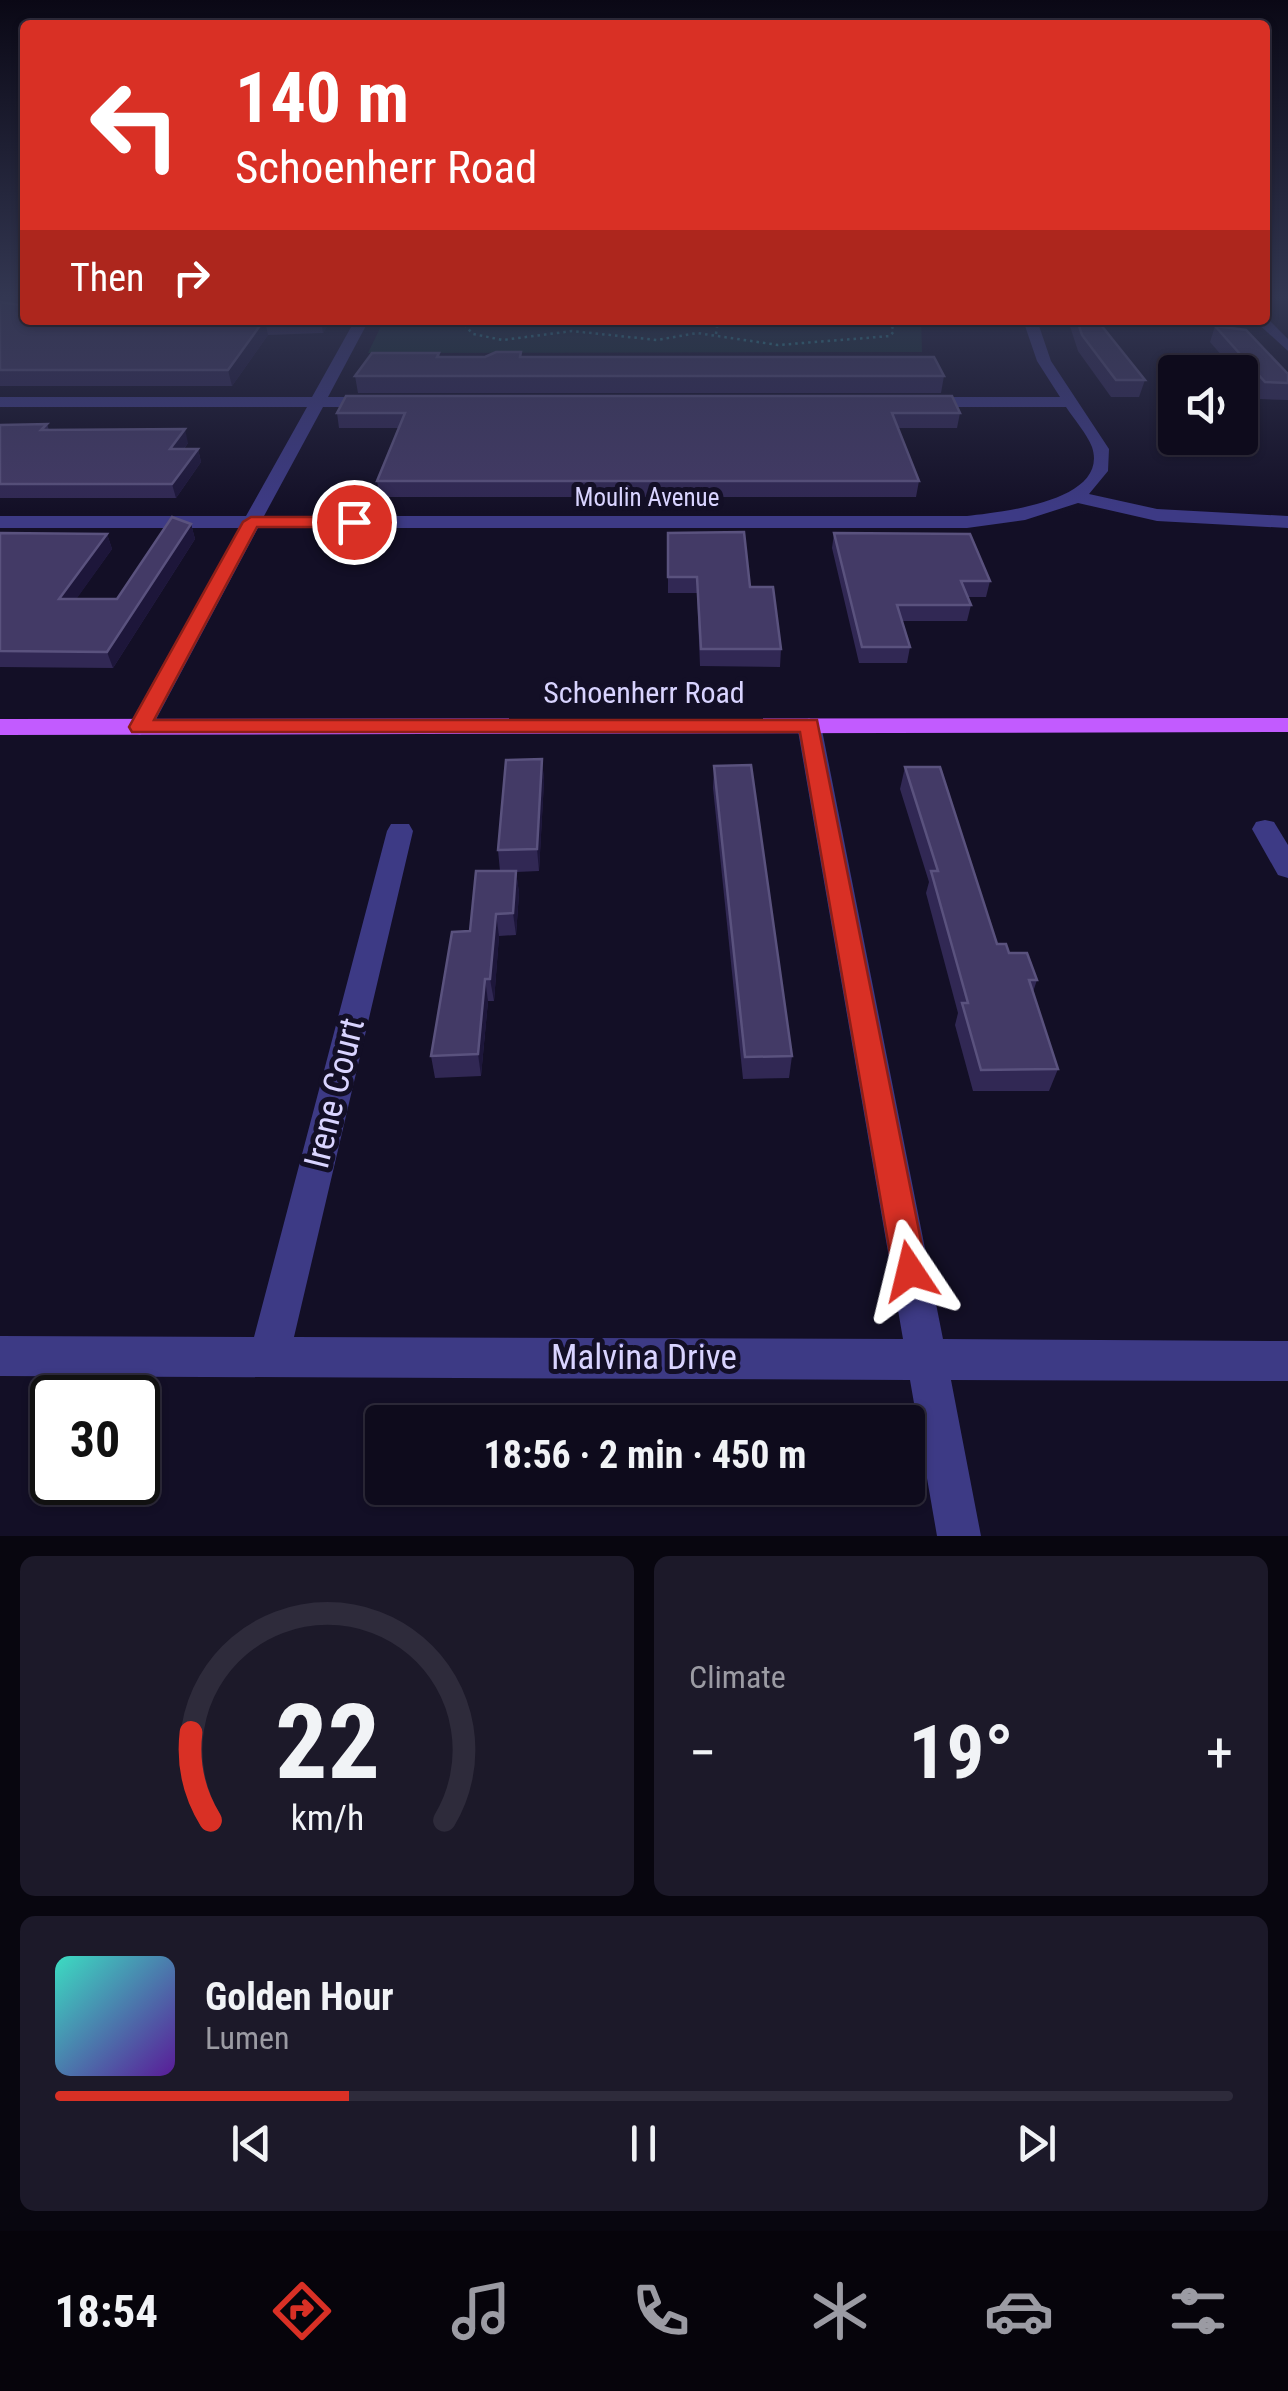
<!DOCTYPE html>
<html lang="en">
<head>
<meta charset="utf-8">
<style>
  :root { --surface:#0e0b1c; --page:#1c1929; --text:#f1f3f6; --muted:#9b9ba3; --line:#2e2b3b; --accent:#d93025 }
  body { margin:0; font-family:"Roboto Condensed",sans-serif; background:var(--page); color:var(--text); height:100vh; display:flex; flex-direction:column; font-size:38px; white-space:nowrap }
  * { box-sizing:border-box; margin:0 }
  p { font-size:32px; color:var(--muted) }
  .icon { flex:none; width:55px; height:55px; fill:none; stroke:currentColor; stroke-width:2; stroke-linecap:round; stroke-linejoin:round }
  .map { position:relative; height:1536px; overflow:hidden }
  .side { display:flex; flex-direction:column; gap:20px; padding:20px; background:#08060f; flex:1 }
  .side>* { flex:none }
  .guide { position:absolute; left:20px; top:20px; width:1250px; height:305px; border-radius:10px; box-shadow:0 2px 8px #0004,0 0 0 2px var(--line); background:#d93025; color:#fff; overflow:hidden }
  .tools { position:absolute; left:1158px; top:355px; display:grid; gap:20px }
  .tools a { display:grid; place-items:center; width:100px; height:100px; border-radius:10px; background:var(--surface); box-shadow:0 2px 8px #0004,0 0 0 2px var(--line); font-size:50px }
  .speed { position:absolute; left:30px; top:1375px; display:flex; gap:20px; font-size:50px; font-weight:700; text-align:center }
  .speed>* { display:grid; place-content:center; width:130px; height:130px; border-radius:50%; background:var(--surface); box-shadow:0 2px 8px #0004,0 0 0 2px var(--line); line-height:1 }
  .speed .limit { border:5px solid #111; border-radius:15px; background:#fff; color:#111 }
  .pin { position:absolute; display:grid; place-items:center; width:85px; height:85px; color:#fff; margin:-42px; border:5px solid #fff; border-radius:50%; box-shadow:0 2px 10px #0007 }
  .me { position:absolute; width:110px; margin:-55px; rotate:350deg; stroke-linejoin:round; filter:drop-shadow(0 0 8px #0008) }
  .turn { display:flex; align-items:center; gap:35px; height:210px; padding:0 50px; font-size:45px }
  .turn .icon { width:130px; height:130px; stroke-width:2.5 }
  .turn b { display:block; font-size:70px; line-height:85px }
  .then { display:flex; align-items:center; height:95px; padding:0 50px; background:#0003; gap:20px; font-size:38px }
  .big { font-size:75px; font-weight:700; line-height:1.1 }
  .side .tile { flex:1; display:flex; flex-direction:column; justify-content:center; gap:15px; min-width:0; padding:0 35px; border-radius:15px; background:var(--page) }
  .side .dial { align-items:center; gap:0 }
  .dial svg { height:260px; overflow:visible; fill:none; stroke:var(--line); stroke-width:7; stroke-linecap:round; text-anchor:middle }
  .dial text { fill:var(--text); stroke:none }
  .song { display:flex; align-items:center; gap:30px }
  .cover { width:120px; height:120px; border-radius:15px; background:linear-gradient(135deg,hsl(170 70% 55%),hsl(270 70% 35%)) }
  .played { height:10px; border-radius:5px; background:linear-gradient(90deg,var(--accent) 25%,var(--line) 25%) }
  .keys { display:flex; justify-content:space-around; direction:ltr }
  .heat { display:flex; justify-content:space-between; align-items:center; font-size:55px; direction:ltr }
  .side .tiles { flex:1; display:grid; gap:20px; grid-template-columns:1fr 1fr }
  .tile:last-child { grid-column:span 2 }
  .trip { position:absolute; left:365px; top:1405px; width:560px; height:100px; border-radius:10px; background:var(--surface); box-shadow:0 2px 8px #0004,0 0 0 2px var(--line); font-weight:700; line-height:100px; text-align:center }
  .dock { display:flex; height:160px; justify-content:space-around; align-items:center; background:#06040b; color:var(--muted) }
  .dock .icon { width:70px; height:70px }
  .dock .on { color:var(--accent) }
  .dock b { font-size:45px; color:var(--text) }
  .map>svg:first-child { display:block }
</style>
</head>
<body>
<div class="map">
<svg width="1288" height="1536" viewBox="0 0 1288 1536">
  <rect width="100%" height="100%" fill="#130f26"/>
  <polygon fill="#12302f" points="384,320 921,320 922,352 368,353"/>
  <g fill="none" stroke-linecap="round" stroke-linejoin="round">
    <g stroke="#2fb8b0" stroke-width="2.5" stroke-dasharray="2.5 4" stroke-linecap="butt">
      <polyline points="460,320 473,334 503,340 572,331 657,340 697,333 778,345 890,336 894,331 889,320"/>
      <polyline points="716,334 718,320"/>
    </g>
    <g fill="#3d3a85" fill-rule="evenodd">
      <polygon points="1266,317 1288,339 1288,351 1254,320"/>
      <path d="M 355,320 L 369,320 L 328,397 L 375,397 L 383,402 L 375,407 L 323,407 L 264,516 L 967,516 C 999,512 1110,502 1092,447 C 1087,434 1074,419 1066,407 L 920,407 L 912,402 L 920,397 L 1060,397 L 1037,361 L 1023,320 L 1037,320 L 1051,361 L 1109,449 L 1108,471 L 1089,494 L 1157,509 L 1288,516 L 1288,528 L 1157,521 L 1078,503 L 1025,520 L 967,528 L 258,528 L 152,727 L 140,735 L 132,732 L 128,727 L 239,528 L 0,528 L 0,516 L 246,516 L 307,407 L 0,407 L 0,397 L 312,397 Z"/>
      <polygon points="809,718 821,725 943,1339 1288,1341 1288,1381 951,1380 981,1536 937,1536 910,1380 0,1376 0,1336 254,1337 387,831 391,824 409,824 413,831 294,1337 903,1339 797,725"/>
      <polygon points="1265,820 1274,822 1288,845 1288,878 1278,875 1252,829 1256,822"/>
    </g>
    <polygon fill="#c25bff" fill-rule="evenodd" points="1288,718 1288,732 0,735 0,719"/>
  </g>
  <g fill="#312854">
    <polygon points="0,298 25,298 25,320 331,320 323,333 268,335 232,386 0,386"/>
    <polygon points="1068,320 1097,320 1145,380 1139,397 1111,397 1078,351"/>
    <polygon points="1215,326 1288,374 1288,400 1259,399 1240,377 1240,372 1236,372 1210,342"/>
    <polygon points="439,353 440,357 522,357 944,376 941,393 358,393 355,376"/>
    <polygon points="337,413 960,413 957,428 898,428 919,481 916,497 380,497 377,481 399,428 339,428"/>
    <polygon points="47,424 49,430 188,443 184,449 198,449 201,462 176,498 0,498 0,425"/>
    <polygon points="191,524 195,539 113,668 0,667 0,533 107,534 112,549 76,599 117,599"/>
    <polygon points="668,533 750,587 781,649 780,667 700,666 697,593 668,593"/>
    <polygon points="834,533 990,581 986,597 968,597 971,605 967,621 902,621 910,647 907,663 859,663 832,548"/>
    <polygon points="542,759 544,781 539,871 516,872 519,893 516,935 499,936 494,1001 488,1001 481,1076 435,1078 431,1056 470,931 500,871 498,850"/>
    <polygon points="714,766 792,1056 789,1078 743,1079 713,788"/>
    <polygon points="905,767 997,944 1009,953 1037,980 1033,992 1058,1069 1049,1091 973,1091 955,1025 958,1013 926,893 929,882 900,789"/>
  </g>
  <g fill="#1d163a">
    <polygon points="265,320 268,335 232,386 228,370"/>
    <polygon points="321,320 331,320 323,333"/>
    <polygon points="185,429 188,443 174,462 170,449"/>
    <polygon points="198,449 201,462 176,498 172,484"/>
    <polygon points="191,524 195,539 113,668 107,652"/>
    <polygon points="107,534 112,549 65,615 59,599"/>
    <polygon points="542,759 544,781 539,871 537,849"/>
    <polygon points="516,871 519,893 516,935 513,913"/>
    <polygon points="496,914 499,936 494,1001 490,979"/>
    <polygon points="485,979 488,1001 481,1076 478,1054"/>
  </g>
  <g fill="#433a66" stroke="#5a527e" stroke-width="2.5">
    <polygon points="21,298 25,298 25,320 264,320 228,370 0,370 0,302 20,305"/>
    <polygon points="1077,320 1097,320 1145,380 1116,380 1082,335"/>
    <polygon points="1215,326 1246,330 1288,374 1288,383 1265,382"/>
    <polygon points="496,352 521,352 520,357 934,357 944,376 355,376 372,353 439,353 437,357 485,357"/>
    <polygon points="346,396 952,396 960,413 892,413 919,481 377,481 405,413 337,413"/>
    <polygon points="47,424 41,430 185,429 170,449 198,449 172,484 0,484 0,425"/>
    <polygon points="172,517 191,524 107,652 0,651 0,533 107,534 59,599 117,599"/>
    <polygon points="744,532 750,587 773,587 781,649 701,649 697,577 668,577 668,533"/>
    <polygon points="834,533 970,534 990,581 961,581 971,605 897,605 910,647 862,647"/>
    <polygon points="542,759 537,849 498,850 506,760"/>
    <polygon points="751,765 792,1056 745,1057 714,766"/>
    <polygon points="905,767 940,767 997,944 1006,944 1009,953 1027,953 1037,980 1029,980 1058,1069 981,1070 962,1003 968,1003 931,871 938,871"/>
    <polygon points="476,871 516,871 513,913 496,914 490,979 485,979 478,1054 431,1056 452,932 470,931"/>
  </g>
  <linearGradient id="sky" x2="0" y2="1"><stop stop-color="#0a0815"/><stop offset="0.58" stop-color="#333752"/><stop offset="1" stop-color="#333752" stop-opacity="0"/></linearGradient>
  <rect width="1288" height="513" fill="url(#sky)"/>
  <polygon fill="#d93025" stroke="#8d1f18" stroke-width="2.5" points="251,517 354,517 362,522 354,527 257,527 154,720 817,720 927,1271 922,1283 910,1288 898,1283 893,1271 800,732 132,732 129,727 243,522"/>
  <g text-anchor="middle" stroke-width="10" stroke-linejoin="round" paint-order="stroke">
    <g font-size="25" fill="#d9d4ff" stroke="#130f26">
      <text x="647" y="506">Moulin Avenue</text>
    </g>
    <g font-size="30" fill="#d9d4ff" stroke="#130f26">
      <text x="644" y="703">Schoenherr Road</text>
    </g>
    <g font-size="35" fill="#d9d4ff" stroke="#130f26">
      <text transform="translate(334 1093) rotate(-76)" y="12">Irene Court</text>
      <text x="644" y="1369">Malvina Drive</text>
    </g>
  </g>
</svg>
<div class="tools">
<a><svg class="icon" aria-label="sound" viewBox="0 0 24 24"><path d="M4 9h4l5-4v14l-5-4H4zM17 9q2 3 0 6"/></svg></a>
</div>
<div class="speed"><div class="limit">30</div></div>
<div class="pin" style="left:354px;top:522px;background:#d93025"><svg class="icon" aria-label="arrive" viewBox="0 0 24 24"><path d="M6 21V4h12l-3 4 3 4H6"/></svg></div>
<svg class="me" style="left:910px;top:1271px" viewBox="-20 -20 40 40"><path d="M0-17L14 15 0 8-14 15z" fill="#d93025" stroke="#fff" stroke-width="4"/></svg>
<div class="trip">18:56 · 2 min · 450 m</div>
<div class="guide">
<div class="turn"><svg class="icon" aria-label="left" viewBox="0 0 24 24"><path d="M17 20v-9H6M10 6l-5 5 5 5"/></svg><div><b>140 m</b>Schoenherr Road</div></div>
<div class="then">Then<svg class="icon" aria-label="right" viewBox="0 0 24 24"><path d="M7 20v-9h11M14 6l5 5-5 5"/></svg></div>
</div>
</div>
<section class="side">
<div class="tiles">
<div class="tile dial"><svg viewBox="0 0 100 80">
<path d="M14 69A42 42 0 1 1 86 69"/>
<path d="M14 69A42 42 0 0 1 8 42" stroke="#d93025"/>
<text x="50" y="56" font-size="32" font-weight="700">22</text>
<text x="50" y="72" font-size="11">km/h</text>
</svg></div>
<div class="tile"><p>Climate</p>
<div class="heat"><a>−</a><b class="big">19°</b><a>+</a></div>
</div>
<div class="tile">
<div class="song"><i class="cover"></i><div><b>Golden Hour</b><p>Lumen</p></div></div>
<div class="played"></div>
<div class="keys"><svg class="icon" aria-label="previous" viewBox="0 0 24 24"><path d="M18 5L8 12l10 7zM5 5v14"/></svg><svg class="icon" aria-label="pause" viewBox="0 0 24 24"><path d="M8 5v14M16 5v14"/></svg><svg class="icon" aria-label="next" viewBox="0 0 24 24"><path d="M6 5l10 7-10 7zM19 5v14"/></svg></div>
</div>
</div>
</section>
<nav class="dock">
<b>18:54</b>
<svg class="icon on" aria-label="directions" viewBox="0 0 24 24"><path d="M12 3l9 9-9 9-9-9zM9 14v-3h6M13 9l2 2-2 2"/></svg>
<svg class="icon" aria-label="music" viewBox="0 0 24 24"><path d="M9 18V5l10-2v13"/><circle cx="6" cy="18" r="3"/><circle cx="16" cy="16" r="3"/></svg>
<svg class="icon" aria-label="phone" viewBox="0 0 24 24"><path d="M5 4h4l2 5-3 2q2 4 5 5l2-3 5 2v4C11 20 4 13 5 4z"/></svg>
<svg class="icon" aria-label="climate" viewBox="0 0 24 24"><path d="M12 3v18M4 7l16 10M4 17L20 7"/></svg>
<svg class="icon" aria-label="car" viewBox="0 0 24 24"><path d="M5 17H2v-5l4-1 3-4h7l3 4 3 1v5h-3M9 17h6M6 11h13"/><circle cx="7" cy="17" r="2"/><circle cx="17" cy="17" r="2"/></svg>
<svg class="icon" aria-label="filters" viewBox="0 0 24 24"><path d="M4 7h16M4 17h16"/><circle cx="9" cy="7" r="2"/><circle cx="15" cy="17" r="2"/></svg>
</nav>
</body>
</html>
